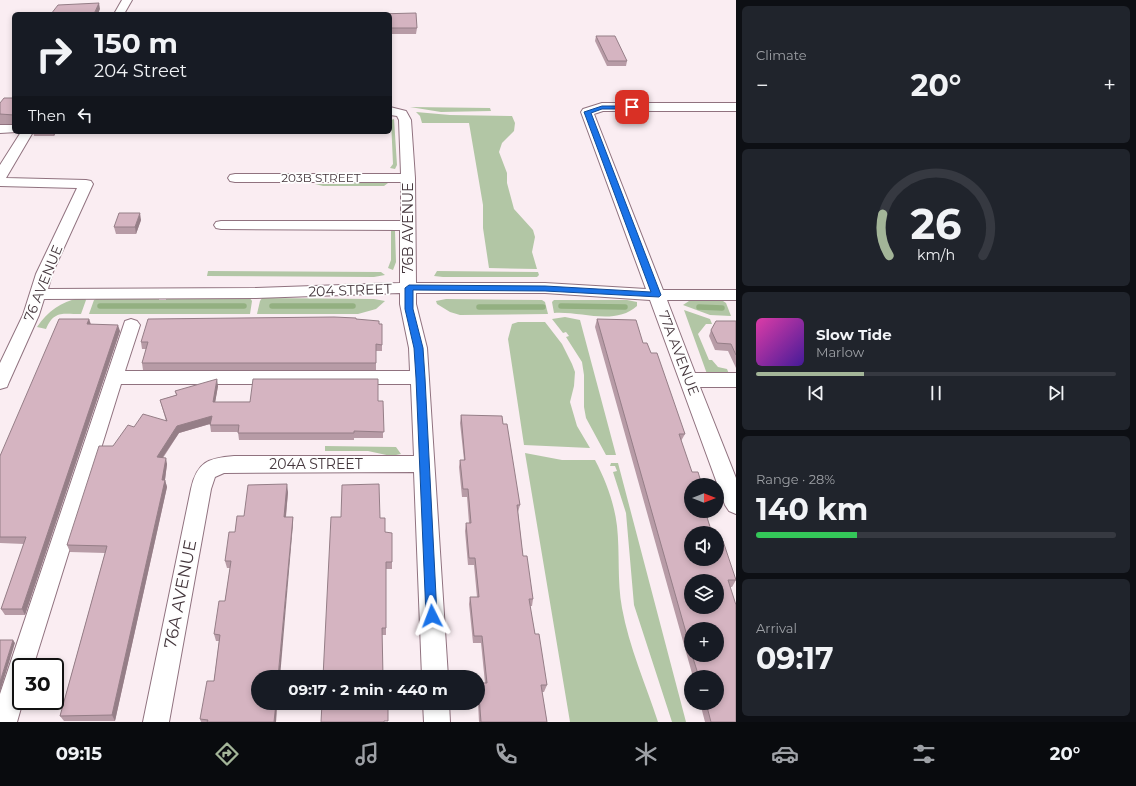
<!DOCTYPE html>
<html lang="en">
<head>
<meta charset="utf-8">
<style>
  :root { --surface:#171b24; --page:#20242c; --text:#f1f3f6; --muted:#9ea1a6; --line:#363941; --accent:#a3b598 }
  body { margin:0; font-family:Montserrat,sans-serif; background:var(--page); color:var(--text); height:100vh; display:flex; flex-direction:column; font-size:15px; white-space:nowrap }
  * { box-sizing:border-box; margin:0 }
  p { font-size:13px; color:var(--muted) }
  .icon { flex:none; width:22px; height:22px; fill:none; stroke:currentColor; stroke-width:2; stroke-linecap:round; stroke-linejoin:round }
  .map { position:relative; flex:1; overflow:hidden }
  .sheet { display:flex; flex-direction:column; gap:6px; padding:6px; background:#0d0f14; width:400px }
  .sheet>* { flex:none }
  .top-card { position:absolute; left:12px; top:12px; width:380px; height:122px; border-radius:6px; box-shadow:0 2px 6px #0003; background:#171b24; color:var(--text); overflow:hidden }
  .needle { width:26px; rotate:90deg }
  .fabs { position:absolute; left:684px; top:478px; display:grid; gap:8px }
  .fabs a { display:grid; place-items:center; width:40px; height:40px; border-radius:50%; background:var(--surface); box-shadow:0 2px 6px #0003; font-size:20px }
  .speed { position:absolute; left:12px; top:658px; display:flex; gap:8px; font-size:20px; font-weight:700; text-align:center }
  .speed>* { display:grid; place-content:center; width:52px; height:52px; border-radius:50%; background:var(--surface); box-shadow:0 2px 6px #0003; line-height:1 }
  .speed .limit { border:2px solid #111; border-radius:6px; background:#fff; color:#111 }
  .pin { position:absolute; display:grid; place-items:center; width:34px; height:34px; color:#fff; margin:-17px; border-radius:8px; box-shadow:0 2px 6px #0006 }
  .me { position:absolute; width:44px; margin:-22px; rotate:357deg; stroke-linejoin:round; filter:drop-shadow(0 0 3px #0008) }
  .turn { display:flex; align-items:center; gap:14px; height:84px; padding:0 16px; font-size:18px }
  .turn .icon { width:52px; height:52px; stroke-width:2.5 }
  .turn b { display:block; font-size:28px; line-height:34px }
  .then { display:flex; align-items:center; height:38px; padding:0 16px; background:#0003; gap:8px; font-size:15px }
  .big { font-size:30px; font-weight:700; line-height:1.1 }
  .sheet .card { flex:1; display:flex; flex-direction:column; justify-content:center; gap:6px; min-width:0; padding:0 14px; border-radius:6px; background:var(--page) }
  .sheet .dial { align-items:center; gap:0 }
  .dial svg { height:104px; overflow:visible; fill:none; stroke:var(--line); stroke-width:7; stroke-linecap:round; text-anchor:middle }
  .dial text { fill:var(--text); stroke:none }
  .song { display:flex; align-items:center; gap:12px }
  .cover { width:48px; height:48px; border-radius:6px; background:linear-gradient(135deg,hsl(320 70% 55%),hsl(260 70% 35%)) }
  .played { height:4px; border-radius:2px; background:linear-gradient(90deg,var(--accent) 30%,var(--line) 30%) }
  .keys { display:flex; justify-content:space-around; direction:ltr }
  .heat { display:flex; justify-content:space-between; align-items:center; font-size:22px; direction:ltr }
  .charge { height:6px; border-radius:3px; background:linear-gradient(90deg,#34c759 28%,var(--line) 0) }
  .trip { position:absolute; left:251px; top:670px; width:234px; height:40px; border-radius:20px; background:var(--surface); box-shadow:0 2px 6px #0003; font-weight:700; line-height:40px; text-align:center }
  .tabs { display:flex; height:64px; justify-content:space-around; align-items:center; background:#090b0e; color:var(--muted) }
  .tabs .icon { width:28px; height:28px }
  .tabs .selected { color:var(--accent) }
  .tabs b { font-size:18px; color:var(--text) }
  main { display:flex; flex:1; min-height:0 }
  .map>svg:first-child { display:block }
</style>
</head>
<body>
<main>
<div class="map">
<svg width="736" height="722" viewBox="0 0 736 722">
  <rect width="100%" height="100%" fill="#faedf2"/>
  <g fill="#b2c6a5">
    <polygon points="410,107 490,108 491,111 441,112"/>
    <polygon points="416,112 450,115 512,116 515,123 514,131 502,143 499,152 507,173 507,183 514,209 533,230 535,237 532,252 537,269 489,268 483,228 483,205 469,123 422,123 420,116"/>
    <polygon points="394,119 397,165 395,169 390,168 393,164 391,120"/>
    <polygon points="363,181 388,183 384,186 323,186 315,184 351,184"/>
    <polygon points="391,229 395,231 396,262 393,270 388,268 391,260"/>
    <polygon points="208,271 381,272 385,275 374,277 207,276"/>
    <polygon points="437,271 538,272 539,275 537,277 443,277 434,276"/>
    <path d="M 79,298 L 85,298 L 86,300 L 81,314 C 63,314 54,310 46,329 L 37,327 C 48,311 61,302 79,298 Z"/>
    <polygon points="98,298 159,298 159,300 166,300 166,298 250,298 252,301 250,314 89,314 94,300"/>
    <polygon points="262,298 374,299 385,301 376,309 358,314 257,314 260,301"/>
    <polygon points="446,299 542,300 545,302 548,314 460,315 450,312 437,304 436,301"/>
    <path d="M 554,300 L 627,300 L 637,302 L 637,306 C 615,326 581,311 554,313 L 552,302 Z"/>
    <polygon points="689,301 723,301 726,303 731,316 710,315 683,305"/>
    <polygon points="684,310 710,319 712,324 706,324 698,334 709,360 712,360 718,367 727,369 729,374 707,374"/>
    <polygon points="565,317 580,320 616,455 606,455 586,418 584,407 584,375 582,362 566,337 569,336 566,332 563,333 552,319"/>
    <polygon points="518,322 545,322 562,344 572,364 575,372 574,386 570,402 577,426 590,448 524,445 508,339 512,324"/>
    <polygon points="325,446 396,447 401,454 391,456 368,451 325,451"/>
    <path d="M 525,453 L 562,460 L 595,460 C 606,481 614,502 617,526 C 620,553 617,581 622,608 C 629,647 646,685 658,722 L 570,722 Z"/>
    <polygon points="611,463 618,463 686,722 672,722 634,605 626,513 613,472 617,471 615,466 610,466"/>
  </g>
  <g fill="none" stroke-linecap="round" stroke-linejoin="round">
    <g stroke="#93b081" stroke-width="5.5">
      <polyline points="100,306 244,306"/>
      <polyline points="272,306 353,306"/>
      <polyline points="561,306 625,307"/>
      <polyline points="479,307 543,307"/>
      <polyline points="699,307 722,308"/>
    </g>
    <defs>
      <g id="minor">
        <polygon points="122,0 132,0 124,14 114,14"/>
        <path d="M 602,103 L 736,103 L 736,111 L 603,111 L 594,114 L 663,290 L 736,290 L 736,300 L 667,300 L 695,373 L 736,373 L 736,387 L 700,387 L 736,478 L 736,514 L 729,511 L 725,505 L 650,300 L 545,293 L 416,293 L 416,304 L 427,348 L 448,677 L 422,677 L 414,472 L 224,473 L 215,477 L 211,489 L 169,722 L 143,722 L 191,489 C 197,462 208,458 234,456 L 414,456 L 411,384 L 121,384 L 33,667 L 21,667 L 21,701 L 23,701 L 17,722 L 0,722 L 0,694 L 125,321 L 131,319 L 137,321 L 140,325 L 125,371 L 410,371 L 409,348 L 400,304 L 400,293 L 256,298 L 44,299 L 39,315 L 9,382 L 7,387 L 0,389 L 0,363 L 23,315 L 36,274 L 77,188 L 0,186 L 0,165 L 21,132 L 33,132 L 6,178 L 86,180 L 91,181 L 93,184 L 52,274 L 48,289 L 256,288 L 400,283 L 400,230 L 221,229 L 216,228 L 214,225 L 216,222 L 221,221 L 401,221 L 401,182 L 235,182 L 230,181 L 228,178 L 230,175 L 235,174 L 401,174 L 399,120 L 397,116 L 390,115 L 390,107 L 406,111 L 411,120 L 415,178 L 416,283 L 545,283 L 646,289 L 581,112 L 583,109 Z"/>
        <polygon points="0,125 14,125 14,132 17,132 0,133"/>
        <polygon points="423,703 449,703 450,722 424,722"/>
      </g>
    </defs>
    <use href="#minor" stroke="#90727f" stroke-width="2"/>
    <use href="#minor" fill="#fff" fill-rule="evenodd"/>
  </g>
  <g fill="#b79ba6" fill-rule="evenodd">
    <polygon points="390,14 417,28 416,34 390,34"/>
    <polygon points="596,36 627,61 626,66 607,66 595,41"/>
    <polygon points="14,98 14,124 0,124 0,103"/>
    <polygon points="33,132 56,132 54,136 34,136"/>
    <polygon points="141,220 136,234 116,234 114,227"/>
    <polygon points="89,319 91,324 120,331 25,615 5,615 1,609 24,544 0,543 0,456"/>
    <polygon points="356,319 379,324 382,324 382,351 376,351 376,370 143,370 142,363 146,349 142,349 141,342"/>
    <path d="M 597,319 L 643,343 L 685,434 L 681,441 L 691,511 L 708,511 L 706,513 L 705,513 L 691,533 L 736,580 L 732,587 L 730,587 L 736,722 L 705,722 L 700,703 L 717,703 L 717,677 L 693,677 L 595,327 ZM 691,629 L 717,655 L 691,655 Z"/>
    <polygon points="736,321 736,368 728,351 715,350 709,336 711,330"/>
    <polygon points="218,386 215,402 383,401 383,438 354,438 354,440 239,440 238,432 211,432 210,424 179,433 163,458 167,464 165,480 167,487 115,721 64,721 60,716 105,553 70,552 67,545 113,446 134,427 166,421 160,400 176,395 175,391"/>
    <polygon points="461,415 503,424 520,505 518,512 523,556 533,599 532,606 530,606 535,634 547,685 544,692 542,692 547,722 479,722 478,703 478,684 485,683 481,643 473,643 469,604 470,597 477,597 474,565 468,565 465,531 466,523 469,523 467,497 462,497 459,467 460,460 464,460 460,423"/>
    <polygon points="288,492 286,517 293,517 293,524 258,703 277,703 276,722 201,722 200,719 214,681 219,641 216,641 214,634 225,601 230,568 227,568 225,561 235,532 244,516"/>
    <polygon points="380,518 392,562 392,569 386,569 386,635 382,635"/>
  </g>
  <g fill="#957e87">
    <polygon points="99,3 100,9 98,14 94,14"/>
    <polygon points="53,132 56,132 54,136"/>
    <polygon points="140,213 141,220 136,234 135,227"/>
    <polygon points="89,319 91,326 87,324"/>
    <polygon points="118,325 120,331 25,615 22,609"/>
    <polygon points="217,379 218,386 214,409 213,402"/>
    <polygon points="212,416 213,423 179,433 158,464 157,457 177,426"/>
    <polygon points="166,458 167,464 164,487 162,480"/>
    <polygon points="165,480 167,487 115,721 112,715"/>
    <polygon points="287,484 288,492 285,524 284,517"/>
    <polygon points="293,517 293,524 280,677 278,677"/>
    <polygon points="13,640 15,643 0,692 0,682"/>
    <polygon points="276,703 277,703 276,722 274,722"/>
  </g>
  <g fill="#d5b4c1" stroke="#957e87" fill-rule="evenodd">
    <polygon points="99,3 94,14 51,14 58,5"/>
    <polygon points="416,13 417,28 390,28 390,14 377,14"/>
    <polygon points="596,36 615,36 627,61 608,61"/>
    <polygon points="4,98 14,98 14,115 0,114 0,103"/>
    <polygon points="119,213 140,213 135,227 114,227"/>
    <polygon points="334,317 356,318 356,319 379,321 379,324 382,324 382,345 376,344 376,363 142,363 148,342 141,342 148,319"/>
    <polygon points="59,319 89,319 87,324 118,325 22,609 1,609 26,537 0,537 0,456"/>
    <path d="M 597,319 L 636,320 L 643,343 L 647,343 L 651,353 L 657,353 L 685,434 L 679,434 L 692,472 L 698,472 L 702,485 L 691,485 L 691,511 L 705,511 L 712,533 L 691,533 L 691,559 L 717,559 L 717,541 L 723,541 L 736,580 L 728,580 L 736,605 L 736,722 L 711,722 L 706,703 L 717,703 L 717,677 L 699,677 L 692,655 L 717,655 L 717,629 L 691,629 L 691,650 ZM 691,581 L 717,581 L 717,607 L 691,607 Z"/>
    <polygon points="716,321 736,321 736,355 731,344 717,343 711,330"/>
    <polygon points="217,379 213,402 250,402 253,379 378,379 378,401 383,401 384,432 354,431 354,433 238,433 239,425 210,425 212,416 177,426 157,457 166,458 162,480 165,480 112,715 60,716 107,546 67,545 99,446 113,446 128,425 134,427 143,414 167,421 160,400 177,395 175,391"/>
    <polygon points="461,415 502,416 503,424 507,424 520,505 517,505 523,556 527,556 533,599 529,599 535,634 539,634 547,685 541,685 547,722 481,722 478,683 487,683 482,636 474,636 470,597 479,597 475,558 469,558 466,523 471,523 468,489 463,489 460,460 465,460"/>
    <polygon points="287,484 284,517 293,517 278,677 258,677 258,703 276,703 274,722 207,722 208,720 200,719 207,681 214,681 220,635 214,634 219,601 225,601 231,561 225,561 229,532 235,532 237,516 244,516 248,485"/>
    <polygon points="379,484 380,518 385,518 385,532 392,533 392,562 386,562 386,628 382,628 383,677 323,677 331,517 341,517 342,485"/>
    <polygon points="0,640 13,640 0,682"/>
    <polygon points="322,703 388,703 388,721 384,721 384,722 321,722"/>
  </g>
  <polygon fill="#1a73e8" stroke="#114b97" points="602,106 632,106 635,107 632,109 602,109 591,113 661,295 659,297 545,291 413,290 413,309 423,348 425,378 437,616 436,620 432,621 427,620 426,616 416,378 414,348 405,309 405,288 409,285 545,286 651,292 584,112"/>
  <g text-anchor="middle" stroke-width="3.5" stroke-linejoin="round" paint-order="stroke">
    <g font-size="12" fill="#44363c" stroke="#fefefe">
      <text x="321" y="182">203B STREET</text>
    </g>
    <g font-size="14" fill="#44363c" stroke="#fefefe">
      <text transform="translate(408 228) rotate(-90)" y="5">76B AVENUE</text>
      <text transform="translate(43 283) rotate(-68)" y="5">76 AVENUE</text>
      <text transform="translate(350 290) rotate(-2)" y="5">204 STREET</text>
      <text transform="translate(679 353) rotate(69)" y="5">77A AVENUE</text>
      <text x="316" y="469">204A STREET</text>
    </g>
    <g font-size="17" fill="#44363c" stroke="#fefefe">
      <text transform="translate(180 594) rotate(-79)" y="6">76A AVENUE</text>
    </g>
  </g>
</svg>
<div class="fabs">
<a><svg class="needle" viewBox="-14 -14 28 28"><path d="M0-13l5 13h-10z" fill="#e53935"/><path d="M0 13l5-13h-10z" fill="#9ea1a6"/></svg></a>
<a><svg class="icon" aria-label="sound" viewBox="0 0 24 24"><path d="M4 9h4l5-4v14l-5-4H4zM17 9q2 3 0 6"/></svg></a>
<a><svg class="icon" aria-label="layers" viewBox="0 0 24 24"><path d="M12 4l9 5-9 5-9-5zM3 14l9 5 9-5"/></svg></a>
<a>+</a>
<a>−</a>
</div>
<div class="speed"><div class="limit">30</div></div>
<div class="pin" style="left:632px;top:107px;background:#d93025"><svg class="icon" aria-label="arrive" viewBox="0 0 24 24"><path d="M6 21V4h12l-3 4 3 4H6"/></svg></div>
<svg class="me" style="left:432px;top:616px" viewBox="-20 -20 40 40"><path d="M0-17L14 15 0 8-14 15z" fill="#1a73e8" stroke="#fff" stroke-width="4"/></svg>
<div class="trip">09:17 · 2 min · 440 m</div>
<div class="top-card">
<div class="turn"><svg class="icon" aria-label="right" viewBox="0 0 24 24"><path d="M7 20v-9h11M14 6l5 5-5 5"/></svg><div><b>150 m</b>204 Street</div></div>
<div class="then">Then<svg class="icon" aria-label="left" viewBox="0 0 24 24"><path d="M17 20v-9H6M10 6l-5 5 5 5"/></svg></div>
</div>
</div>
<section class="sheet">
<div class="card"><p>Climate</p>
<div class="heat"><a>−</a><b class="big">20°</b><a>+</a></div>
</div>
<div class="card dial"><svg viewBox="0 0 100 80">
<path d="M14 69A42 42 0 1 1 86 69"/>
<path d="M14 69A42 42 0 0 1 9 37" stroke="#a3b598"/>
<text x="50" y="56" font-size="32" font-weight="700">26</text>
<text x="50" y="72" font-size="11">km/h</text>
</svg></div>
<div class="card">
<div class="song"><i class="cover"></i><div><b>Slow Tide</b><p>Marlow</p></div></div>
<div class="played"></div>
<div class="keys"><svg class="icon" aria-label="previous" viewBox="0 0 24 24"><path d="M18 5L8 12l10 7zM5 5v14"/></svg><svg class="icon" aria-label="pause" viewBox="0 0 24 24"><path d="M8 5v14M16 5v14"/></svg><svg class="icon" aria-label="next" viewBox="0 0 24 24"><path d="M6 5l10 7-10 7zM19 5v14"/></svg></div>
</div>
<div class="card"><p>Range · 28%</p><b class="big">140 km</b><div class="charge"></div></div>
<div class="card"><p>Arrival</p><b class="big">09:17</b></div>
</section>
</main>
<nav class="tabs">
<b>09:15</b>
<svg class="icon selected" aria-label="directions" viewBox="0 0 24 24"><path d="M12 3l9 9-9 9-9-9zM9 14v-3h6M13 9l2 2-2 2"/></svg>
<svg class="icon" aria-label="music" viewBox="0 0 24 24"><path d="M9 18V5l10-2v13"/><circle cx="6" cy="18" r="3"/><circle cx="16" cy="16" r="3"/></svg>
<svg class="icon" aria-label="phone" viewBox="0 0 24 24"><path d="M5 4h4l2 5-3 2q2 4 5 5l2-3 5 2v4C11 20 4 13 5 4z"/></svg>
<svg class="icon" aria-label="climate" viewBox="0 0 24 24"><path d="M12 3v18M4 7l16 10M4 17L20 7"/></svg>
<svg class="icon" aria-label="car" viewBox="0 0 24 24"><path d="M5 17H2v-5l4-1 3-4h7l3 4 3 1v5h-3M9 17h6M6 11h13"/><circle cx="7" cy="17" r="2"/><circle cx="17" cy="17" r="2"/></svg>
<svg class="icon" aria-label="filters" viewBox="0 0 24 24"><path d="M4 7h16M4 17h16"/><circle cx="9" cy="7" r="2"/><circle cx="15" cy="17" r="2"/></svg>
<b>20°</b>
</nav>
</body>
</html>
